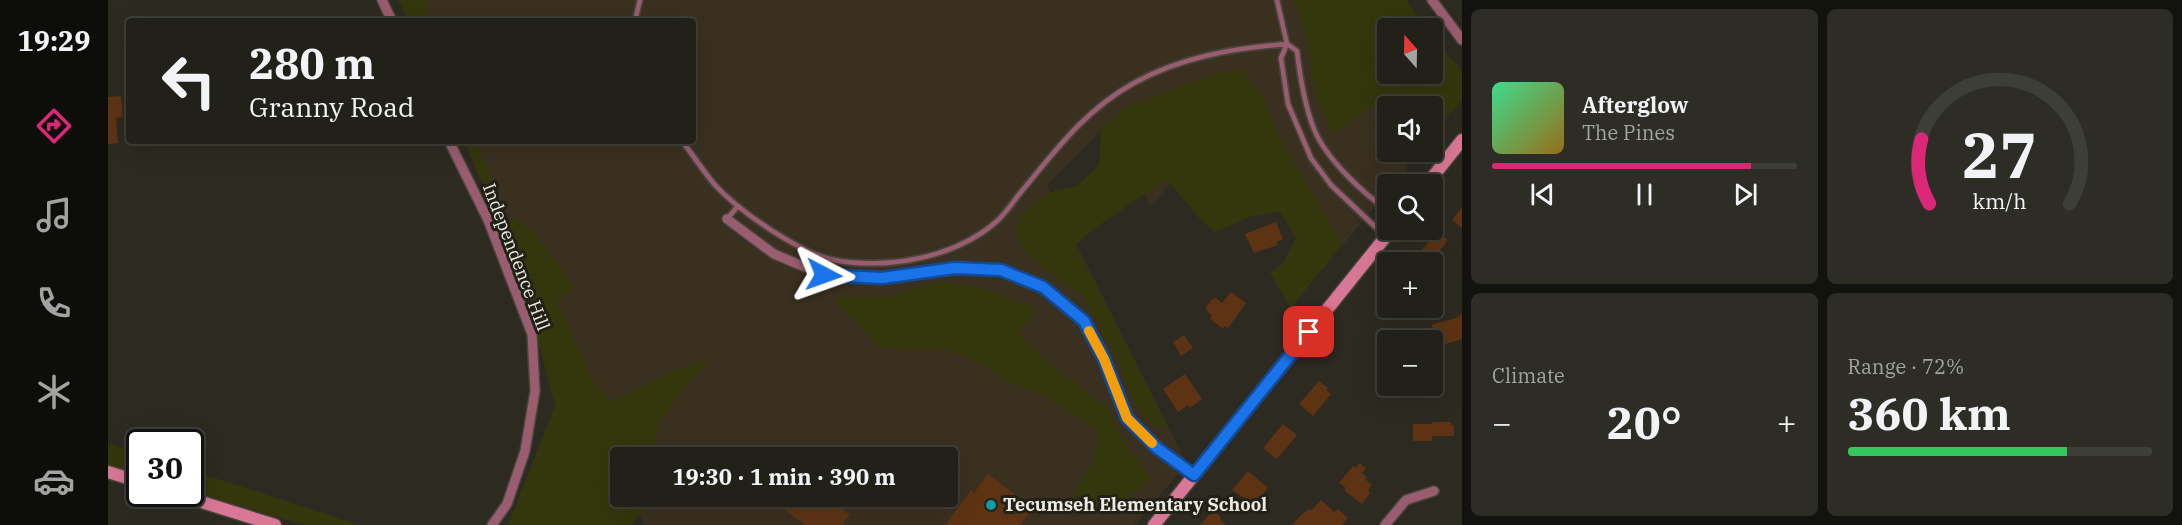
<!DOCTYPE html>
<html lang="en">
<head>
<meta charset="utf-8">
<style>
  :root { --surface:#212019; --page:#2d2d26; --text:#f1f3f6; --muted:#a2a3a2; --line:#3e3e38; --accent:#db2777 }
  body { margin:0; font-family:"IBM Plex Serif",serif; background:var(--page); color:var(--text); height:100vh; display:flex; flex-direction:column; font-size:22px; white-space:nowrap }
  * { box-sizing:border-box; margin:0 }
  p { font-size:20px; color:var(--muted) }
  .icon { flex:none; width:33px; height:33px; fill:none; stroke:currentColor; stroke-width:2; stroke-linecap:round; stroke-linejoin:round }
  .map { position:relative; flex:1; overflow:hidden }
  .sheet { display:flex; flex-direction:column; gap:9px; padding:9px; background:#12120e; width:720px }
  .sheet>* { flex:none }
  .top-card { position:absolute; left:18px; top:18px; width:570px; height:126px; border-radius:6px; box-shadow:0 6px 24px #0002,0 0 0 2px var(--line); background:#212019; color:var(--text); overflow:hidden }
  .needle { width:39px; rotate:340deg }
  .tools { position:absolute; left:1269px; top:18px; display:grid; gap:12px }
  .tools a { display:grid; place-items:center; width:66px; height:66px; border-radius:6px; background:var(--surface); box-shadow:0 6px 24px #0002,0 0 0 2px var(--line); font-size:30px }
  .speed { position:absolute; left:18px; top:429px; display:flex; gap:12px; font-size:30px; font-weight:700; text-align:center }
  .speed>* { display:grid; place-content:center; width:78px; height:78px; border-radius:50%; background:var(--surface); box-shadow:0 6px 24px #0002,0 0 0 2px var(--line); line-height:1 }
  .speed .limit { border:3px solid #111; border-radius:9px; background:#fff; color:#111 }
  .pin { position:absolute; display:grid; place-items:center; width:51px; height:51px; color:#fff; margin:-26px; border-radius:12px; box-shadow:0 3px 9px #0006 }
  .me { position:absolute; width:66px; margin:-33px; rotate:94deg; stroke-linejoin:round; filter:drop-shadow(0 0 4px #0008) }
  .turn { display:flex; align-items:center; gap:21px; height:126px; padding:0 24px; font-size:27px }
  .turn .icon { width:78px; height:78px; stroke-width:2.5 }
  .turn b { display:block; font-size:42px; line-height:51px }
  .big { font-size:45px; font-weight:700; line-height:1.1 }
  .sheet .card { flex:1; display:flex; flex-direction:column; justify-content:center; gap:9px; min-width:0; padding:0 21px; border-radius:9px; background:var(--page) }
  .sheet .dial { align-items:center; gap:0 }
  .dial svg { height:156px; overflow:visible; fill:none; stroke:var(--line); stroke-width:7; stroke-linecap:round; text-anchor:middle }
  .dial text { fill:var(--text); stroke:none }
  .song { display:flex; align-items:center; gap:18px }
  .cover { width:72px; height:72px; border-radius:9px; background:linear-gradient(135deg,hsl(150 70% 55%),hsl(40 70% 35%)) }
  .played { height:6px; border-radius:3px; background:linear-gradient(90deg,var(--accent) 85%,var(--line) 85%) }
  .keys { display:flex; justify-content:space-around; direction:ltr }
  .heat { display:flex; justify-content:space-between; align-items:center; font-size:33px; direction:ltr }
  .charge { height:9px; border-radius:4px; background:linear-gradient(90deg,#34c759 72%,var(--line) 0) }
  .sheet .tiles { flex:1; display:grid; gap:9px; grid-template-columns:repeat(2,1fr) }
  .trip { position:absolute; left:502px; top:447px; width:348px; height:60px; border-radius:6px; background:var(--surface); box-shadow:0 6px 24px #0002,0 0 0 2px var(--line); font-weight:700; line-height:60px; text-align:center }
  main { display:flex; flex:1; min-height:0 }
  .tab-bar { display:flex; flex-direction:column; width:108px; justify-content:space-around; align-items:center; background:#0d0d0a; color:var(--muted) }
  .tab-bar .icon { width:42px; height:42px }
  .tab-bar .current { color:var(--accent) }
  .tab-bar b { font-size:27px; color:var(--text) }
  .map>svg:first-child { display:block }
</style>
</head>
<body>
<main>
<nav class="tab-bar">
<b>19:29</b>
<svg class="icon current" aria-label="directions" viewBox="0 0 24 24"><path d="M12 3l9 9-9 9-9-9zM9 14v-3h6M13 9l2 2-2 2"/></svg>
<svg class="icon" aria-label="music" viewBox="0 0 24 24"><path d="M9 18V5l10-2v13"/><circle cx="6" cy="18" r="3"/><circle cx="16" cy="16" r="3"/></svg>
<svg class="icon" aria-label="phone" viewBox="0 0 24 24"><path d="M5 4h4l2 5-3 2q2 4 5 5l2-3 5 2v4C11 20 4 13 5 4z"/></svg>
<svg class="icon" aria-label="climate" viewBox="0 0 24 24"><path d="M12 3v18M4 7l16 10M4 17L20 7"/></svg>
<svg class="icon" aria-label="car" viewBox="0 0 24 24"><path d="M5 17H2v-5l4-1 3-4h7l3 4 3 1v5h-3M9 17h6M6 11h13"/><circle cx="7" cy="17" r="2"/><circle cx="17" cy="17" r="2"/></svg>
</nav>
<div class="map">
<svg width="1354" height="525" viewBox="0 0 1354 525">
  <rect width="100%" height="100%" fill="#2c2a21"/>
  <polygon fill="#3a3020" points="293,0 1214,0 1279,130 1280,152 1290,152 1299,169 1286,184 1280,184 1279,192 1214,270 1130,112 1042,206 1004,119 939,186 1079,463 1027,525 537,525 523,497 840,496 840,458 513,458 513,474 359,141 585,141 585,21 303,21"/>
  <g fill="#34370c">
    <polygon points="290,0 318,0 321,21 301,21"/>
    <polygon points="1187,0 1299,0 1316,28 1280,28 1280,74 1324,74 1325,39 1354,70 1354,101 1325,132 1324,106 1280,106 1279,114 1264,106 1224,135 1207,92 1199,41"/>
    <path d="M 1136,71 L 1154,96 L 1172,138 L 1234,244 L 1183,308 L 1162,273 L 1176,262 L 1188,238 L 1172,212 L 1144,216 L 1106,232 L 1089,216 L 1059,179 C 1028,201 995,220 967,245 L 1062,431 L 1043,423 L 1027,405 L 1009,360 L 976,297 L 937,270 L 918,253 L 907,233 L 914,216 L 931,199 L 946,191 L 967,187 L 991,165 L 993,128 L 1017,107 L 1113,72 Z"/>
    <polygon points="356,141 367,141 390,196 377,189"/>
    <path d="M 407,217 L 427,234 L 467,287 L 449,302 L 487,385 L 504,401 C 537,387 568,369 602,357 L 570,396 L 550,424 L 544,457 L 513,458 L 513,496 L 551,496 L 551,498 L 523,525 L 400,525 L 447,406 L 400,225 Z"/>
    <polygon points="831,282 873,288 924,306 926,314 909,333 941,364 998,405 1010,431 1043,479 1013,505 1001,512 975,511 967,490 987,459 990,431 935,395 898,381 871,362 838,349 805,351 771,347 731,306 728,297 778,297"/>
    <polygon points="0,443 31,453 31,476 0,466"/>
    <polygon points="82,470 83,470 252,525 197,525 83,491"/>
  </g>
  <g fill="#5e3314">
    <polygon points="13,96 15,117 8,118 10,143 0,144 0,97"/>
    <polygon points="1280,139 1280,151 1273,154 1268,144"/>
    <polygon points="1354,207 1354,228 1344,220"/>
    <polygon points="1168,222 1175,239 1168,242 1170,245 1146,253 1137,234"/>
    <polygon points="1329,231 1340,240 1329,254 1335,259 1327,268 1324,266 1324,262 1320,262 1310,255"/>
    <polygon points="1123,292 1138,303 1120,328 1116,326 1115,329 1102,319 1104,315 1099,311 1098,307 1104,299 1108,298 1114,303"/>
    <polygon points="1354,313 1354,339 1337,344 1323,325 1348,318"/>
    <polygon points="1076,335 1085,348 1073,356 1065,342"/>
    <polygon points="1077,374 1094,399 1082,408 1080,405 1070,412 1055,389"/>
    <polygon points="1211,381 1220,388 1218,390 1223,394 1205,416 1191,404"/>
    <polygon points="1324,422 1343,422 1343,426 1346,425 1346,436 1324,436 1324,441 1305,441 1305,424 1324,424"/>
    <polygon points="1175,424 1189,435 1170,458 1167,458 1155,448"/>
    <polygon points="1251,463 1258,468 1254,473 1259,477 1257,479 1264,485 1260,490 1262,493 1254,504 1237,491 1237,487 1231,483 1245,466 1248,468"/>
    <polygon points="1140,471 1160,488 1146,504 1124,490"/>
    <polygon points="880,474 909,496 907,499 923,511 912,525 837,525 863,490 866,493"/>
    <polygon points="683,496 742,496 733,508 742,514 733,525 697,525 675,508"/>
    <polygon points="1213,500 1226,512 1230,509 1240,518 1234,525 1184,525 1194,514 1202,509 1204,510"/>
    <polygon points="1105,510 1113,517 1112,519 1118,525 1092,525"/>
  </g>
  <g fill="none" stroke-linecap="round" stroke-linejoin="round">
    <defs>
      <g id="lane">
        <polyline points="1169,0 1179,44 1173,58 1180,104 1203,158 1223,185 1277,236"/>
        <polyline points="527,21 532,0"/>
        <path d="M 574,141 C 585,155 595,171 607,185 C 632,212 690,252 726,260 C 750,265 783,264 807,259 C 835,254 867,241 889,221 C 900,211 908,197 918,186 C 951,146 979,109 1026,83 C 1073,57 1126,48 1179,44 L 1189,51 C 1192,77 1196,104 1206,129 C 1218,159 1254,192 1280,211"/>
        <polyline points="619,219 630,206"/>
      </g>
      <g id="street">
        <polyline points="274,0 284,21"/>
        <polyline points="1324,0 1354,40"/>
        <polyline points="341,141 380,220 424,334 427,391 417,451 399,504 384,525"/>
        <polyline points="619,219 666,254 716,275 774,278 847,268 893,270 935,287 976,321 996,359 1019,418 1049,449 1086,475"/>
        <polyline points="1277,525 1298,500 1326,491"/>
      </g>
      <g id="secondary">
        <polyline points="1319,184 1354,140"/>
        <polyline points="0,472 32,482"/>
        <polyline points="68,494 167,525"/>
        <polyline points="1046,525 1283,230"/>
      </g>
    </defs>
    <use href="#lane" stroke="#47453c" stroke-width="8"/>
    <use href="#street" stroke="#47453c" stroke-width="12"/>
    <use href="#secondary" stroke="#47453c" stroke-width="15"/>
    <use href="#lane" stroke="#9a5c6f" stroke-width="4.5"/>
    <use href="#street" stroke="#9a5c6f" stroke-width="9"/>
    <use href="#secondary" stroke="#d97796" stroke-width="12"/>
  </g>
  <g fill="none" stroke-linecap="round" stroke-linejoin="round">
    <defs>
      <polyline id="route" points="716,275 774,278 847,268 893,270 935,287 976,321 996,359 1019,418 1049,448 1086,475 1201,332"/>
    </defs>
    <use href="#route" stroke="#114b97" stroke-width="15"/>
    <use href="#route" stroke="#1a73e8" stroke-width="10"/>
    <polyline stroke="#f59e0b" stroke-width="10" points="981,331 996,359 1019,418 1044,443"/>
  </g>
  <circle fill="#0f9aa8" stroke="#222117" stroke-width="2" cx="883" cy="505" r="6"/>
  <g text-anchor="middle" stroke-width="6" stroke-linejoin="round" paint-order="stroke">
    <g font-size="18" fill="#ebeae4" stroke="#222117">
      <text transform="translate(408 257) rotate(69)" y="6">Independence Hill</text>
    </g>
    <g font-size="18" font-weight="bold" fill="#ebeae4" stroke="#222117" text-anchor="start">
      <text x="895" y="511">Tecumseh Elementary School</text>
    </g>
  </g>
</svg>
<div class="tools">
<a><svg class="needle" viewBox="-14 -14 28 28"><path d="M0-13l5 13h-10z" fill="#e53935"/><path d="M0 13l5-13h-10z" fill="#a2a3a2"/></svg></a>
<a><svg class="icon" aria-label="sound" viewBox="0 0 24 24"><path d="M4 9h4l5-4v14l-5-4H4zM17 9q2 3 0 6"/></svg></a>
<a><svg class="icon" aria-label="search" viewBox="0 0 24 24"><circle cx="10" cy="10" r="6"/><path d="M15 15l6 6"/></svg></a>
<a>+</a>
<a>−</a>
</div>
<div class="speed"><div class="limit">30</div></div>
<div class="pin" style="left:1201px;top:332px;background:#d93025"><svg class="icon" aria-label="arrive" viewBox="0 0 24 24"><path d="M6 21V4h12l-3 4 3 4H6"/></svg></div>
<svg class="me" style="left:716px;top:275px" viewBox="-20 -20 40 40"><path d="M0-17L14 15 0 8-14 15z" fill="#1a73e8" stroke="#fff" stroke-width="4"/></svg>
<div class="trip">19:30 · 1 min · 390 m</div>
<div class="top-card">
<div class="turn"><svg class="icon" aria-label="left" viewBox="0 0 24 24"><path d="M17 20v-9H6M10 6l-5 5 5 5"/></svg><div><b>280 m</b>Granny Road</div></div>
</div>
</div>
<section class="sheet">
<div class="tiles">
<div class="card">
<div class="song"><i class="cover"></i><div><b>Afterglow</b><p>The Pines</p></div></div>
<div class="played"></div>
<div class="keys"><svg class="icon" aria-label="previous" viewBox="0 0 24 24"><path d="M18 5L8 12l10 7zM5 5v14"/></svg><svg class="icon" aria-label="pause" viewBox="0 0 24 24"><path d="M8 5v14M16 5v14"/></svg><svg class="icon" aria-label="next" viewBox="0 0 24 24"><path d="M6 5l10 7-10 7zM19 5v14"/></svg></div>
</div>
<div class="card dial"><svg viewBox="0 0 100 80">
<path d="M14 69A42 42 0 1 1 86 69"/>
<path d="M14 69A42 42 0 0 1 10 36" stroke="#db2777"/>
<text x="50" y="56" font-size="32" font-weight="700">27</text>
<text x="50" y="72" font-size="11">km/h</text>
</svg></div>
<div class="card"><p>Climate</p>
<div class="heat"><a>−</a><b class="big">20°</b><a>+</a></div>
</div>
<div class="card"><p>Range · 72%</p><b class="big">360 km</b><div class="charge"></div></div>
</div>
</section>
</main>
</body>
</html>
